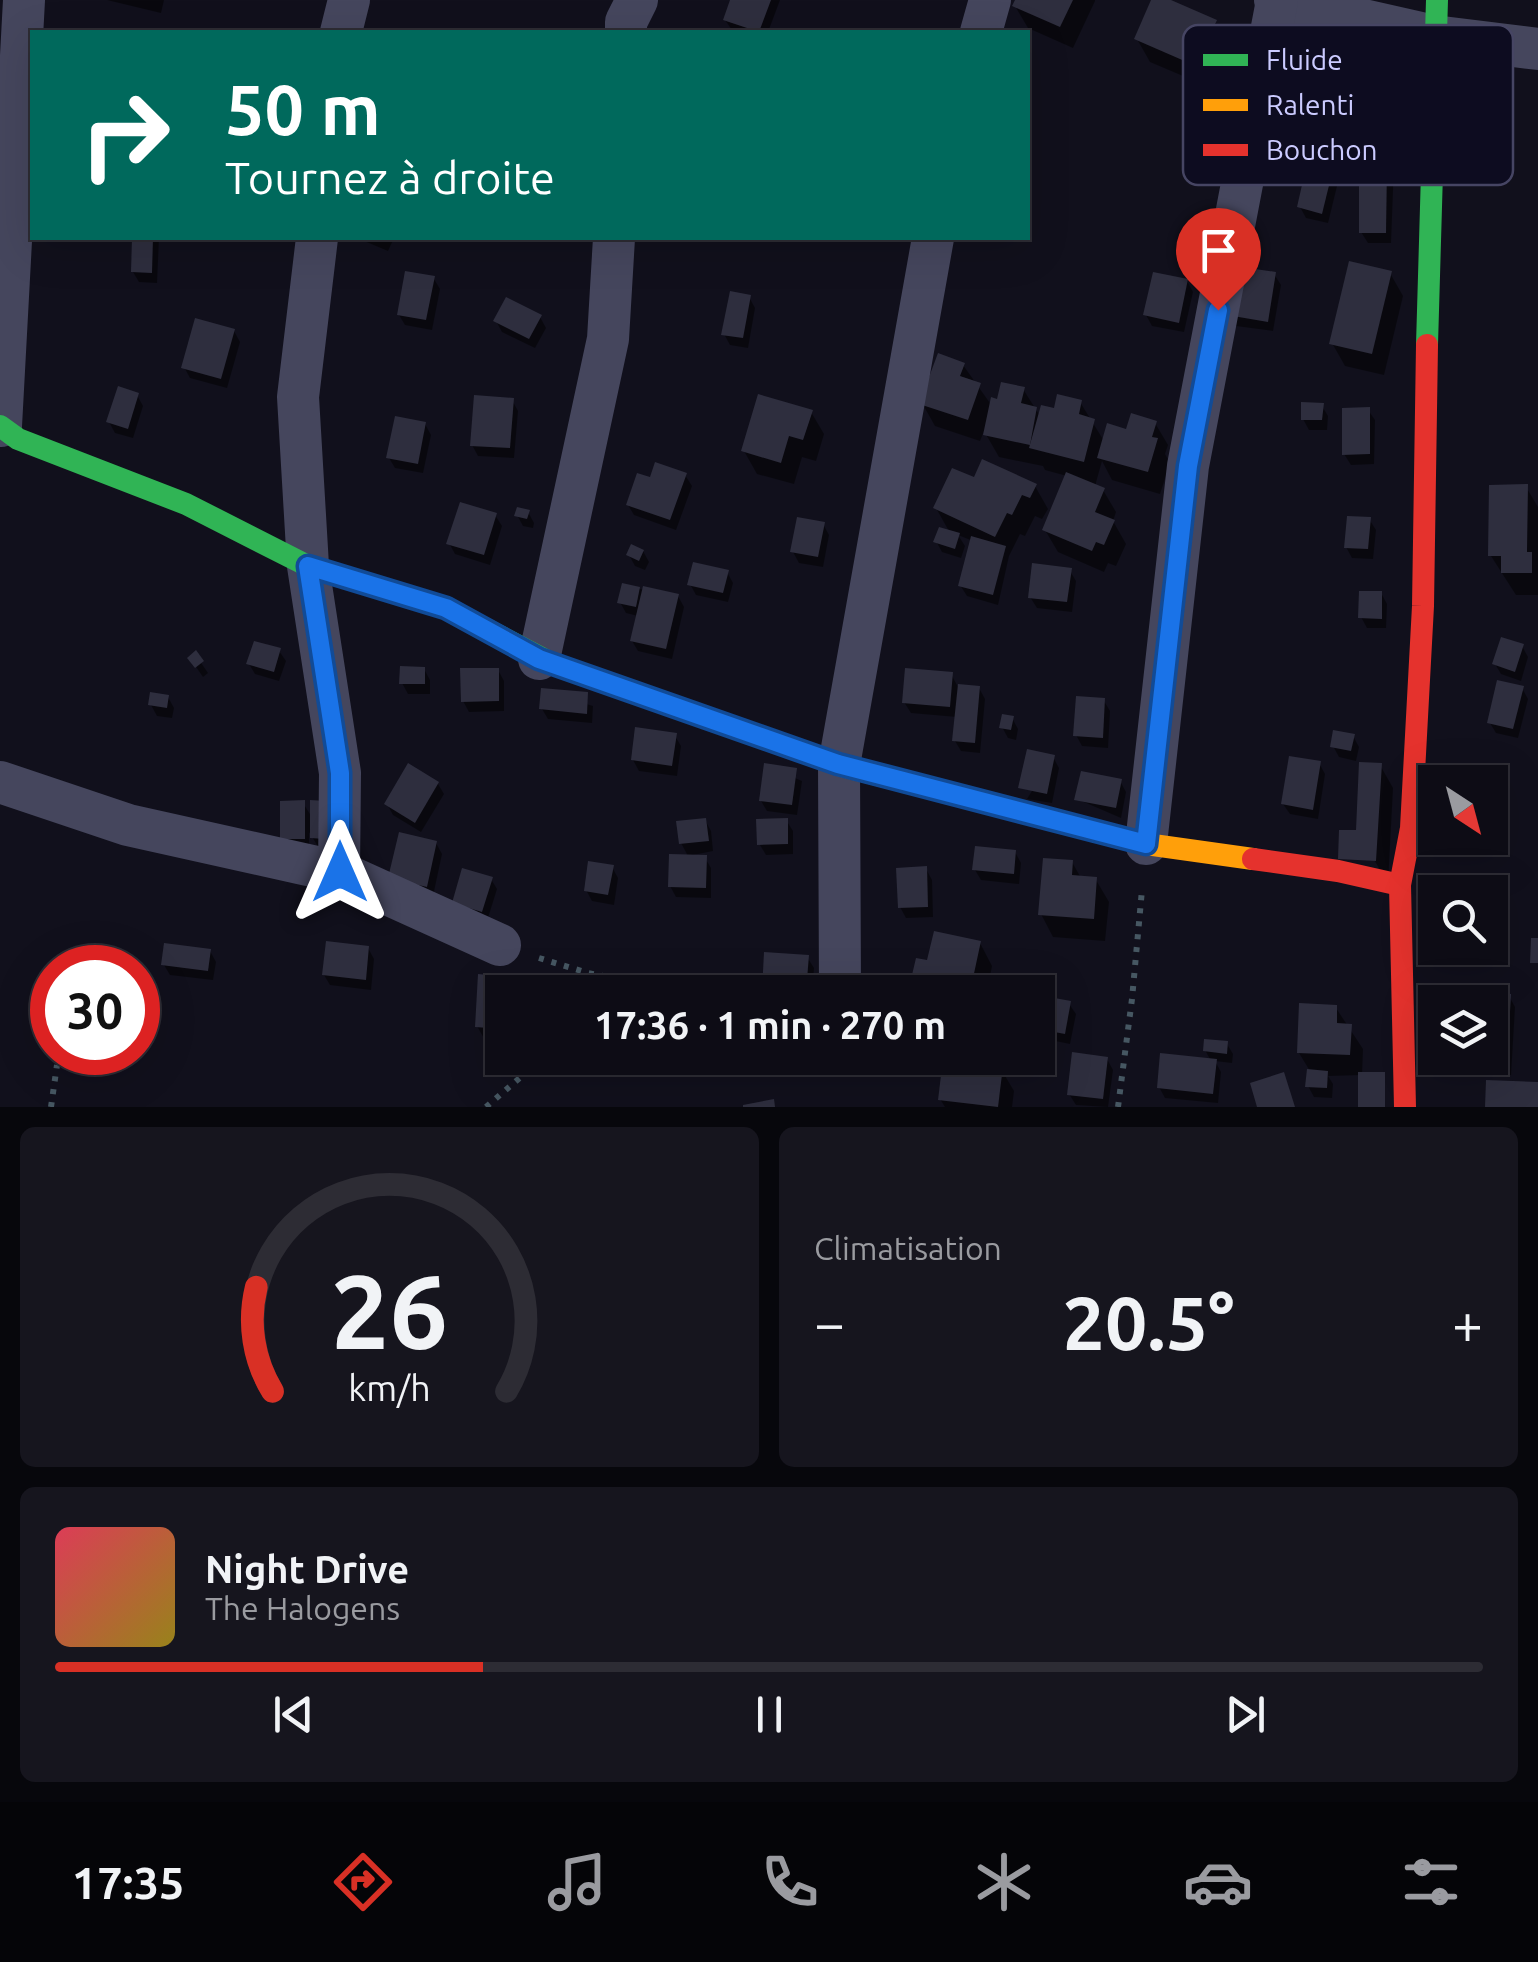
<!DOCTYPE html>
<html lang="fr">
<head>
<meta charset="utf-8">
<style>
  :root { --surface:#0d0c15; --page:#16151e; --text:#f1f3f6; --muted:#9a9ba0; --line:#2d2c34; --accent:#d93025 }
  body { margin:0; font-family:Ubuntu,sans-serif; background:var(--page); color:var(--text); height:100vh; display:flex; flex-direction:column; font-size:38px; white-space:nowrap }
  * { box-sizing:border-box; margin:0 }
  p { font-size:32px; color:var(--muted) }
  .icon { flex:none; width:55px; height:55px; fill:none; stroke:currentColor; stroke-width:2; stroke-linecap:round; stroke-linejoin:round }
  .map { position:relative; height:1107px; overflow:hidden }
  .sheet { display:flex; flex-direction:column; gap:20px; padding:20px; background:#07070c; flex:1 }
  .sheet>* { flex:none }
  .hud { position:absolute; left:30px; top:30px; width:1000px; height:210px; border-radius:0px; box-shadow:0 10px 40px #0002,0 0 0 2px var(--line); background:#00695c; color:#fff; overflow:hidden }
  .needle { width:65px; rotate:144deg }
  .tools { position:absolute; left:1418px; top:765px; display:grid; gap:20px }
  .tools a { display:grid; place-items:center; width:90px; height:90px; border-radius:0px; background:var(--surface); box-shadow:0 10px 40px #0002,0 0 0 2px var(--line); font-size:50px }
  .speed { position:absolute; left:30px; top:945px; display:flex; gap:20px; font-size:50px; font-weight:700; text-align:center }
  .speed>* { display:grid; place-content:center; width:130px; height:130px; border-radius:50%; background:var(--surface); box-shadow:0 10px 40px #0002,0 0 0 2px var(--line); line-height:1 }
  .speed .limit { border:15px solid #d22; background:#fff; color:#111 }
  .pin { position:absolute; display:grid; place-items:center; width:85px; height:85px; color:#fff; margin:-102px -42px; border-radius:50% 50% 50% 0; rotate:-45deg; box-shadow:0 0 10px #0007 }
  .pin .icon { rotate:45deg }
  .me { position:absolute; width:110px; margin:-55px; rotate:0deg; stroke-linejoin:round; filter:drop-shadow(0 0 8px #0008) }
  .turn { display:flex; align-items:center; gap:35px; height:210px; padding:0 30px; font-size:45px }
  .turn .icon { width:130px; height:130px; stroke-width:2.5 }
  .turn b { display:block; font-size:70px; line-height:85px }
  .big { font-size:75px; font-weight:700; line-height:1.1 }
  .sheet .tile { flex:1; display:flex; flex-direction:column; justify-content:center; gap:15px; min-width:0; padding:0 35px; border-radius:15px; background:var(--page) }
  .sheet .dial { align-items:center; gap:0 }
  .dial svg { height:260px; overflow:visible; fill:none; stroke:var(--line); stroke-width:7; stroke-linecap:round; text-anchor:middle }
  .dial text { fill:var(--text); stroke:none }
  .song { display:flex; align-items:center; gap:30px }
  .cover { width:120px; height:120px; border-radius:15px; background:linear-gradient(135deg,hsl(350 70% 55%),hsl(50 70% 35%)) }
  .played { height:10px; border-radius:5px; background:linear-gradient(90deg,var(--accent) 30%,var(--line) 30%) }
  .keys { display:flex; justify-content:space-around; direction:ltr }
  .heat { display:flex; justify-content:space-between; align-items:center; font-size:55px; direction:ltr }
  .sheet .tiles { flex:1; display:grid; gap:20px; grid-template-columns:1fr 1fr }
  .tile:last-child { grid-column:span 2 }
  .trip { position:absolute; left:485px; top:975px; width:570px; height:100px; border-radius:0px; background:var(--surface); box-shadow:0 10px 40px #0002,0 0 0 2px var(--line); font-weight:700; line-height:100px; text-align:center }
  .tabs { display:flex; height:160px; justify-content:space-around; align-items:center; background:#050508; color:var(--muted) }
  .tabs .icon { width:70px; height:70px }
  .tabs .selected { color:var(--accent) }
  .tabs b { font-size:45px; color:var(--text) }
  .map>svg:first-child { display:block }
</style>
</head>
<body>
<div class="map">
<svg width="1538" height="1107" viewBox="0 0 1538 1107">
  <rect width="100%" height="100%" fill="#11101c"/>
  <g fill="#0007">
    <polygon points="107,0 164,0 161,13"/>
    <polygon points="733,0 780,0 768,32 732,30 725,20"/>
    <polygon points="1018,0 1095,0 1095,1 1073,48 1028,28 1015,6"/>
    <polygon points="1154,0 1165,0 1215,22 1228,44 1209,87 1150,62 1137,39"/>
    <polygon points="1384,62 1397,84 1391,243 1368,243 1361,232 1362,178 1349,177 1336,155 1337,127 1332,126 1320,104"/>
    <polygon points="1332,171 1338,182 1328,223 1306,218 1300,207"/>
    <polygon points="135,238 159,238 157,283 139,282 133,272"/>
    <polygon points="357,238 394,238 388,251"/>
    <polygon points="1237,268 1274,274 1281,285 1273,331 1236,326"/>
    <polygon points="1390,273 1403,296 1384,375 1345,366 1332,343"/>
    <polygon points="434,279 440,289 432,330 405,325 399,315"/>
    <polygon points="1187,281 1193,292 1184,332 1152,326 1146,315"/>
    <polygon points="749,297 755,308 748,348 730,345 724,334"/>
    <polygon points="540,317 546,328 535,348 502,332 496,321"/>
    <polygon points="234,331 240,342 227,388 190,378 184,367"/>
    <polygon points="963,365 992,406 1023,389 1040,416 1080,402 1104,441 1155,423 1168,445 1165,454 1170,463 1160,494 1112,480 1102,461 1095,486 1103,490 1116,512 1113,521 1126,544 1116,566 1108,563 1104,572 1058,552 1045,530 1067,476 1045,470 1043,466 999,457 984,431 980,441 935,426 922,403"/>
    <polygon points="137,395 143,406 133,438 115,433 109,422"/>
    <polygon points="512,400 518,411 514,458 478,456 472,445"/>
    <polygon points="1322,406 1328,416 1327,430 1309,430 1303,419"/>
    <polygon points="1368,410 1375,420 1374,464 1351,465 1344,454"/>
    <polygon points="811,412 824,434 816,461 802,457 794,484 757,474 744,451"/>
    <polygon points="425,424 431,435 423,473 395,468 389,458"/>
    <polygon points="685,475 692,486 676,530 634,515 628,505 651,481"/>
    <polygon points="975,480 1035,486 1048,509 1042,519 1035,516 1025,536 1020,534 1009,556 998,605 967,596 960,585 973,541 958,535 965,546 961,558 942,552 936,541 950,533 936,508"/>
    <polygon points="1526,487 1538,507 1538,595 1516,595 1491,556"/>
    <polygon points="528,512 534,523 533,528 523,526 517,515"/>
    <polygon points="495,515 502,526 490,565 455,554 449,543"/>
    <polygon points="1369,519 1376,530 1373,559 1352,558 1346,547"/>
    <polygon points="823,524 829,535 823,567 799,563 793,552"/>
    <polygon points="643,551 649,562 645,570 635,566 629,555"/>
    <polygon points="1070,571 1076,581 1072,612 1037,608 1030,597"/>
    <polygon points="727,572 733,583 728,602 696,595 690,584"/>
    <polygon points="624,586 678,596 684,607 672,659 638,651 632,641 638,616 626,613 620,602"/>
    <polygon points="1381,593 1387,604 1386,628 1367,628 1361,617"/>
    <polygon points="1522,646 1528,657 1521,681 1501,674 1495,664"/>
    <polygon points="279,651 286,661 279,681 255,674 249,664"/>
    <polygon points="195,654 208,673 203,677 190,658"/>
    <polygon points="424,669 430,680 430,694 408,694 402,683"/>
    <polygon points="498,670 504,681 504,711 469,712 463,701"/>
    <polygon points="951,674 958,687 979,688 985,699 980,753 961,751 955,741 957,717 911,713 904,702"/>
    <polygon points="1522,688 1528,699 1518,738 1496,733 1490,723"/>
    <polygon points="543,691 593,706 592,723 548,719 542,709"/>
    <polygon points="168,697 174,708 172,718 157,716 151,705"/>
    <polygon points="1104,701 1110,711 1108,748 1082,746 1076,735"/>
    <polygon points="1012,718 1018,729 1016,740 1008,738 1002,727"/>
    <polygon points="675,736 681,746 677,776 639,771 633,760"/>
    <polygon points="1353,736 1359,747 1356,761 1339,757 1333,746"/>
    <polygon points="1053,757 1059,768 1052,803 1027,799"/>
    <polygon points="1319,763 1325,774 1318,819 1290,814 1283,804"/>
    <polygon points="1380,765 1393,788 1388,883 1358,833"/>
    <polygon points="766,766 802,781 797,815 767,811 761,801"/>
    <polygon points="1120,781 1126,792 1121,818 1077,799"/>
    <polygon points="438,784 444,794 421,832 393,815 387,804"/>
    <polygon points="303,803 313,819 324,803 319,848 309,832 309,849 282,838"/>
    <polygon points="705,820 711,831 713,851 688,856 681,843"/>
    <polygon points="786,820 793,831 793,854 766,855 760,845"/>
    <polygon points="436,843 442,854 433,896 397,888"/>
    <polygon points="1015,852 1021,863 1019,884 981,880 975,870"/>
    <polygon points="705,858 711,868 711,898 676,897 670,886"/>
    <polygon points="1072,862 1081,878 1096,880 1109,902 1105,941 1053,937 1041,914"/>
    <polygon points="612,867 618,878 614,905 592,901 586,890"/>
    <polygon points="926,869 932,880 933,917 906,918 900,907"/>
    <polygon points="491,879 497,889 487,921 461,913"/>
    <polygon points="980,943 992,966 987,992 911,992 918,961 929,963"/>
    <polygon points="368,948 374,959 371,990 330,985 324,975"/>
    <polygon points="210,951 216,962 213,980 170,975 164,965"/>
    <polygon points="807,957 814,968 812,992 766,992 764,990"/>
    <polygon points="497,978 506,992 502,992 502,1050 490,1049 477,1026"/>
    <polygon points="1485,995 1509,996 1515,1007 1511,1075 1487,1074 1481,1063 1481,1058 1490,1058 1490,1002 1484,1002"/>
    <polygon points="1040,998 1069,1004 1076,1014 1070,1044 1041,1038 1038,1033"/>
    <polygon points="1336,1008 1363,1049 1362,1075 1328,1076 1333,1084 1332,1098 1314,1097 1308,1086 1310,1071 1299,1053"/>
    <polygon points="1227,1044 1233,1054 1232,1063 1215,1061 1221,1072 1218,1103 1165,1098 1159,1087 1211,1061 1205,1050"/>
    <polygon points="1107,1059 1113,1070 1108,1107 1076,1105 1069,1094"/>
    <polygon points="1001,1069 1014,1091 1012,1107 945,1107 940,1099"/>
  </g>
  <g fill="#2e2e3e">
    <polygon points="730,0 771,0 759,32 723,20"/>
    <polygon points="1015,0 1073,0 1060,27 1012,6"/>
    <polygon points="1151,0 1171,0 1217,20 1196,66 1134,39"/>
    <polygon points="1307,163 1333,169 1322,214 1297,207"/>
    <polygon points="1387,167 1386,233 1359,233 1359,168"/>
    <polygon points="132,238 153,238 152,273 131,272"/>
    <polygon points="1349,261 1392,271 1372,354 1329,344"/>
    <polygon points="1235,266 1276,272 1268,322 1227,315"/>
    <polygon points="405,271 435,276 426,320 397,315"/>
    <polygon points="1153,272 1188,279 1179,323 1143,315"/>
    <polygon points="730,291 751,295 743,338 721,335"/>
    <polygon points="506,297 542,315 529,339 493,321"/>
    <polygon points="195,318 235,329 221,379 181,368"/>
    <polygon points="938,353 965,363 960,376 981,383 968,420 919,404"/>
    <polygon points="1001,382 1025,387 1021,403 1037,407 1030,445 983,435 991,397 997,399"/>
    <polygon points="118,386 139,393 128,429 106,422"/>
    <polygon points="758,394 813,410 803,440 789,436 781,463 741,451"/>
    <polygon points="1057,394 1082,400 1079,414 1095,419 1084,462 1029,448 1041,405 1054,408"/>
    <polygon points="474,395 514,398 510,448 470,446"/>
    <polygon points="1301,402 1324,403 1322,420 1301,420"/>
    <polygon points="1370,407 1370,454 1342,455 1342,408"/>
    <polygon points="1131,413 1157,421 1152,437 1158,438 1148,472 1097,458 1107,423 1126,429"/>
    <polygon points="395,416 426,422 418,464 386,458"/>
    <polygon points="982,459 1037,484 1030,498 1022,495 1012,515 1007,513 995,537 933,508 952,468 974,477"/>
    <polygon points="655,462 687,473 670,520 626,505 637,473 650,477"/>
    <polygon points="1066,472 1105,488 1095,512 1115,520 1104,545 1096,542 1092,551 1042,530"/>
    <polygon points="1528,484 1527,552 1532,552 1532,573 1501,573 1501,556 1488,556 1489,485"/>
    <polygon points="460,502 497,513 484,555 446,544"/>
    <polygon points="517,507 530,510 527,519 514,516"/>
    <polygon points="1347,516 1371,517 1368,549 1344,548"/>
    <polygon points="797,517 825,522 818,557 790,552"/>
    <polygon points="939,527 960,533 955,549 933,542"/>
    <polygon points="971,536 1006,546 993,595 958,586"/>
    <polygon points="631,544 644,550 639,561 626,555"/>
    <polygon points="693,562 729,570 723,593 687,585"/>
    <polygon points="1032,563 1072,568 1067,602 1028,598"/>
    <polygon points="622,583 640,587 636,607 617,603"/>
    <polygon points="643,586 679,594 666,649 630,641"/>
    <polygon points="1359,591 1382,591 1382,619 1358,618"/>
    <polygon points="1501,637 1524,644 1515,672 1492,664"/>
    <polygon points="254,641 281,648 274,672 246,664"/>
    <polygon points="196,650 204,661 195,668 187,658"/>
    <polygon points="400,666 425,667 425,684 399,684"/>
    <polygon points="460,668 499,668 499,701 461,702"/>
    <polygon points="905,668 953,672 950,707 902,703"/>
    <polygon points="1497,680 1524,686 1513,729 1487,723"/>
    <polygon points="958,684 980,686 975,743 952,741"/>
    <polygon points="541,688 588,692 587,714 539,709"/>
    <polygon points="150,692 169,695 167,708 148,705"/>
    <polygon points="1076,696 1105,698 1103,738 1073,736"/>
    <polygon points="1002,714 1014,716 1011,730 999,728"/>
    <polygon points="635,727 677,733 672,766 631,760"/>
    <polygon points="1333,730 1355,734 1351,751 1330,747"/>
    <polygon points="1027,749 1055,755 1047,794 1018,788"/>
    <polygon points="1289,756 1321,761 1313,810 1281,804"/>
    <polygon points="1359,762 1382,763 1376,861 1338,859 1339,830 1356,830"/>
    <polygon points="408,763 439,782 415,823 384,804"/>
    <polygon points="764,763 797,768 792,805 759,801"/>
    <polygon points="1081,771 1122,779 1116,808 1074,800"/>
    <polygon points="305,800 305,839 280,839 280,801"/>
    <polygon points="310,800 326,801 325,839 310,838"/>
    <polygon points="706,818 709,841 679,844 676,821"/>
    <polygon points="788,818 788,844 757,845 756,819"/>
    <polygon points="399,832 437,841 427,887 388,878"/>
    <polygon points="975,846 1016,850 1014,874 972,870"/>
    <polygon points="669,854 707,855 706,888 668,887"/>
    <polygon points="1043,858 1073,860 1072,875 1097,877 1094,919 1038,915"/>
    <polygon points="588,861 614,865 608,895 584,891"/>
    <polygon points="927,866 928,907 898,908 896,868"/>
    <polygon points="462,868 493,877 482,912 452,903"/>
    <polygon points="934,931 981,941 970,992 908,992 916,958 927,960"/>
    <polygon points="1531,938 1538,938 1538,963 1530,963"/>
    <polygon points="326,941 369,946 366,980 322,975"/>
    <polygon points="164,943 211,949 208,971 161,965"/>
    <polygon points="764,952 809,955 806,992 762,991"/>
    <polygon points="478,974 499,976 498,991 502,991 502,1029 475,1027"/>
    <polygon points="1482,992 1511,994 1507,1065 1478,1063 1479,1058 1490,1058 1490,1002 1482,1002"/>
    <polygon points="1038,995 1071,1001 1065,1034 1038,1029"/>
    <polygon points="1299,1003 1337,1005 1337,1023 1352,1024 1350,1055 1297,1053"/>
    <polygon points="1204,1039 1228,1041 1227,1054 1203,1051"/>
    <polygon points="1072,1052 1108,1057 1103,1099 1067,1095"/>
    <polygon points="1160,1053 1217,1059 1213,1094 1157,1088"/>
    <polygon points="943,1059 1003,1066 998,1107 938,1100"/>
    <polygon points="1307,1069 1328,1071 1327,1088 1305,1087"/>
    <polygon points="1284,1072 1295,1107 1257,1107 1250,1083"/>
    <rect x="1358" y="1072" width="27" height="35"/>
    <polygon points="1486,1080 1538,1082 1538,1107 1485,1107"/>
    <polygon points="774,1099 775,1107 743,1107 743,1105"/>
  </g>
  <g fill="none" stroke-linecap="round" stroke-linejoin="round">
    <g stroke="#465762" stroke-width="6" stroke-dasharray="5 8" stroke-linecap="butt">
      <polyline points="539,958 588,973 683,992"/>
      <polyline points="580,992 588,973"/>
      <polyline points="51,1107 57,1065"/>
      <polyline points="486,1107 543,1058"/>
      <polyline points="1118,1107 1132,999 1142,890"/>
    </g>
    <g stroke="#45465d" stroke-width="42">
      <polyline points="1275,0 1434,36 1538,49"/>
      <polyline points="341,32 349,0"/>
      <polyline points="626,32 626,22 637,0"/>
      <polyline points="981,32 990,0"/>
      <polyline points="317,238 298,397 308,566 340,773 339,872"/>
      <polyline points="1,426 24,0"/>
      <polyline points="539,659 608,339 614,238"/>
      <polyline points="0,782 128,825 339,872 500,945"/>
      <polyline points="1146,844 1188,466 1277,1"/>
      <polyline points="840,992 839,765 933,238"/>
    </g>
    <g stroke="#30b455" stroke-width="22">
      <polyline points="1427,345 1437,0"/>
      <polyline points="0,426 18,439 186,504 308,566 446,608 551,663"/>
    </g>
    <polyline stroke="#ff9f0a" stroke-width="22" points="551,663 839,765 1146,844 1253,859"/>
    <g stroke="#e5322d" stroke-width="22">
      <polyline points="1253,859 1338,871 1400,885"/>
      <polyline points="1405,1107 1400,885 1411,828 1423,606 1427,345"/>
    </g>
  </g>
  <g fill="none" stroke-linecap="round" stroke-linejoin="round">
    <defs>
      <polyline id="route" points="340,872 340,773 308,566 446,608 539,659 838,764 1146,844 1188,466 1218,310"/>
    </defs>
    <use href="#route" stroke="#114b97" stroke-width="25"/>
    <use href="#route" stroke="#1a73e8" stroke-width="18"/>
  </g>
  <rect x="1183" y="25" width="330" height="160" rx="15" fill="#0d0c20" stroke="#464563" stroke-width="2.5"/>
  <rect x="1203" y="54" width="45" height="12" fill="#30b455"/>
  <rect x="1203" y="99" width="45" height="12" fill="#ff9f0a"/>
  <rect x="1203" y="144" width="45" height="12" fill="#e5322d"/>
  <g font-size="28" fill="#cbcbff">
    <text x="1266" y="70">Fluide</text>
    <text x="1266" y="115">Ralenti</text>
    <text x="1266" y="160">Bouchon</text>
  </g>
</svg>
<div class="tools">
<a><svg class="needle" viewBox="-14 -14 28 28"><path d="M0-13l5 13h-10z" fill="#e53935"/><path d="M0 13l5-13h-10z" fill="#9a9ba0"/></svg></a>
<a><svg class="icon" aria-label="search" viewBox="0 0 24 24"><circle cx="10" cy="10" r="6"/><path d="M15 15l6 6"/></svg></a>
<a><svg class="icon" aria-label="layers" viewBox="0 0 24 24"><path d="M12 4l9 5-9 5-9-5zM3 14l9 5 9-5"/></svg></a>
</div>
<div class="speed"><div class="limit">30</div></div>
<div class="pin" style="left:1218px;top:310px;background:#d93025"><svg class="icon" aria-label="arrive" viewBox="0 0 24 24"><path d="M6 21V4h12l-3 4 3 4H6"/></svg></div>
<svg class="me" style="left:340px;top:872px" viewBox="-20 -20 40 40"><path d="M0-17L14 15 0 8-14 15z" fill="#1a73e8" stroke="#fff" stroke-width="4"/></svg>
<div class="trip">17:36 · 1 min · 270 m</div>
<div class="hud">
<div class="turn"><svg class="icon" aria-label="right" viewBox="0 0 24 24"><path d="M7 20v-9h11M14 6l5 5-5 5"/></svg><div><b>50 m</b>Tournez à droite</div></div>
</div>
</div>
<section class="sheet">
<div class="tiles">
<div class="tile dial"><svg viewBox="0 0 100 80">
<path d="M14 69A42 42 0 1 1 86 69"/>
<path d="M14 69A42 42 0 0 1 9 37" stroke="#d93025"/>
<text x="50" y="56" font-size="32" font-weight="700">26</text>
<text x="50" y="72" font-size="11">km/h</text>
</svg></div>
<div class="tile"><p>Climatisation</p>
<div class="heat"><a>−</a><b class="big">20.5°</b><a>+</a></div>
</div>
<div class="tile">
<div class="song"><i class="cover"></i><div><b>Night Drive</b><p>The Halogens</p></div></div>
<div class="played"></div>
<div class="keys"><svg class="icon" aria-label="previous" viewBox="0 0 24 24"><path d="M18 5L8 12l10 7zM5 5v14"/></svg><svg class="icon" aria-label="pause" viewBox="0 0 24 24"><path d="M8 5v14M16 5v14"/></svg><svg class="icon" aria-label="next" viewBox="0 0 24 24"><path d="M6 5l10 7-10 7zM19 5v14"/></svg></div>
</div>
</div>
</section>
<nav class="tabs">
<b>17:35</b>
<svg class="icon selected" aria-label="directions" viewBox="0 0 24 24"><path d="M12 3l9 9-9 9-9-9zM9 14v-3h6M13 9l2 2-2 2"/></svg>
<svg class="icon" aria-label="music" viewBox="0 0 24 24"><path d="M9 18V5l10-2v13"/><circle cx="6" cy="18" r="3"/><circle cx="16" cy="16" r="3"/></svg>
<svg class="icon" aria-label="phone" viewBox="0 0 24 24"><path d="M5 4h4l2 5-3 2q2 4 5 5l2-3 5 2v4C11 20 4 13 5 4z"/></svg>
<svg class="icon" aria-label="climate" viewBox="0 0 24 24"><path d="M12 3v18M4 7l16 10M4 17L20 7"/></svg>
<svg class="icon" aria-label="car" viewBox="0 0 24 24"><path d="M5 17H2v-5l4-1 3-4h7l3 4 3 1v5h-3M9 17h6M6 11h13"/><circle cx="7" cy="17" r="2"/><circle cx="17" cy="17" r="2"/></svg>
<svg class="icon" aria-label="filters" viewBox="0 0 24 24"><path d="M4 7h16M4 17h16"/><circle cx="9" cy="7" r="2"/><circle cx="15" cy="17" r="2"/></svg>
</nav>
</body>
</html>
